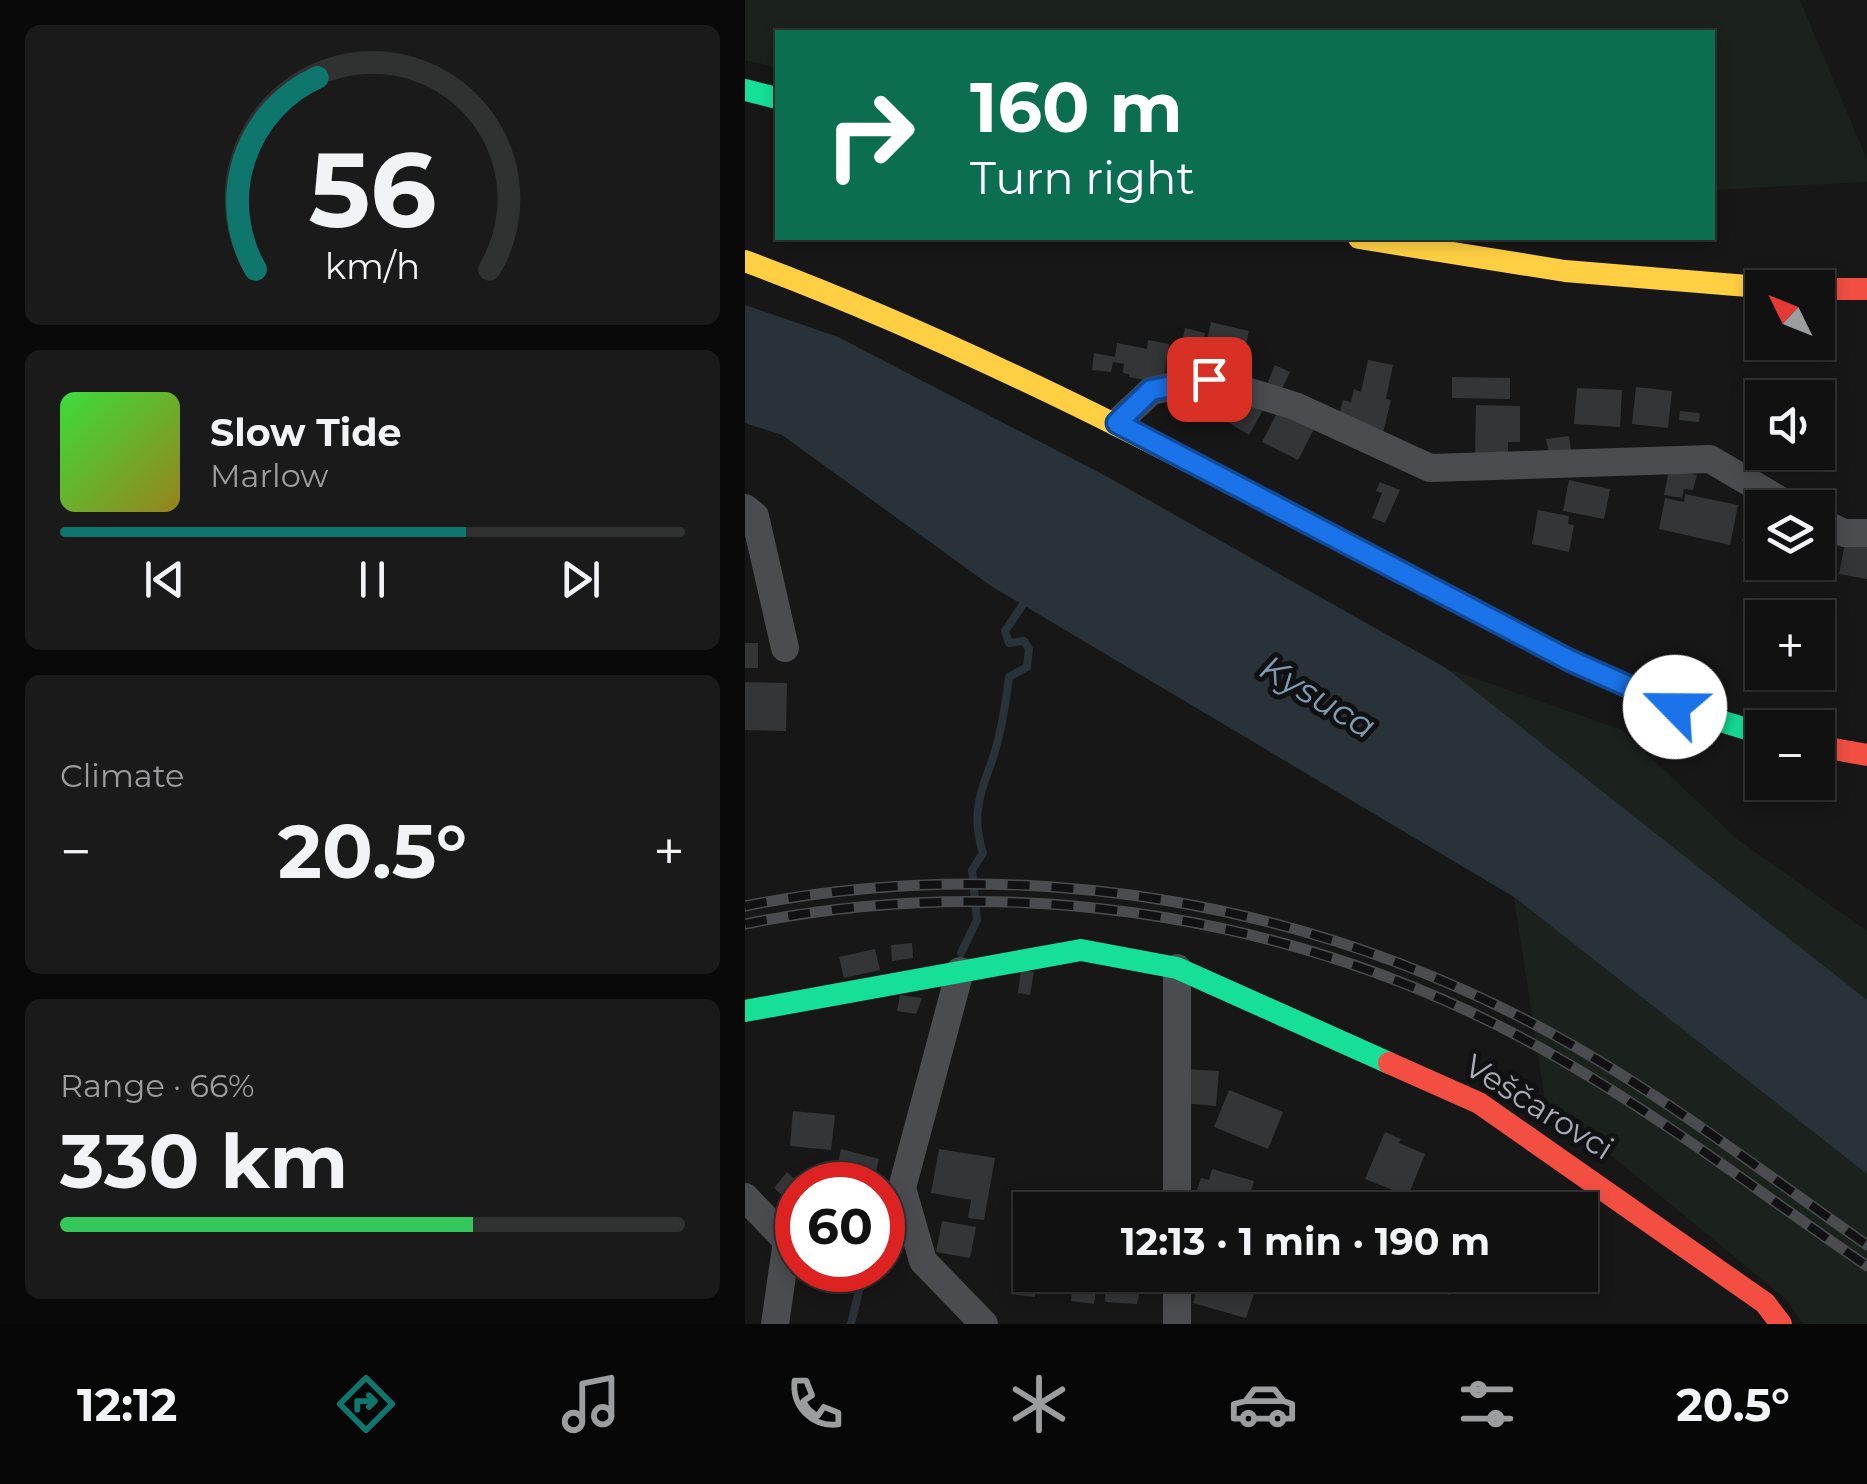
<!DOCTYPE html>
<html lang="en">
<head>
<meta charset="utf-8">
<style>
  :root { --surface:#111; --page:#1a1a1a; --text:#f1f3f6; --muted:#9c9d9f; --line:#303131; --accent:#0f766e }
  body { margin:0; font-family:Montserrat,sans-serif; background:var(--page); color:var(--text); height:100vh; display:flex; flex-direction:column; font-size:38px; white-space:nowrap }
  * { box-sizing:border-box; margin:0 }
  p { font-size:32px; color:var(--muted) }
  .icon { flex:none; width:55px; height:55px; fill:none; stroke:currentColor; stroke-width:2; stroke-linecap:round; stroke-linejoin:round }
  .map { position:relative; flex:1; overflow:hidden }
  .sheet { display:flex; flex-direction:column; gap:25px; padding:25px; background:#090909; width:745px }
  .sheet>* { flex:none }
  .hud { position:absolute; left:30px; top:30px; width:940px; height:210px; border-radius:0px; box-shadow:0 5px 15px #0003,0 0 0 2px var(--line); background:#0b6e4f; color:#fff; overflow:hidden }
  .needle { width:65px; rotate:313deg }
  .fabs { position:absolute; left:1000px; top:270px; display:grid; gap:20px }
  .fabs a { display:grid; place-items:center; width:90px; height:90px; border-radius:0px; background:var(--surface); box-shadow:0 5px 15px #0003,0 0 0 2px var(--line); font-size:50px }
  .speed { position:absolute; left:30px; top:1162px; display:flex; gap:20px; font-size:50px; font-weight:700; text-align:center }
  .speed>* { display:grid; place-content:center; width:130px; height:130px; border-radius:50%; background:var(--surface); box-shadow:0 5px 15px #0003,0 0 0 2px var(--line); line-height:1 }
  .speed .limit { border:15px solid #d22; background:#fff; color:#111 }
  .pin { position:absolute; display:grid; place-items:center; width:85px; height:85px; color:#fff; margin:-42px; border-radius:20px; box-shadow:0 5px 15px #0006 }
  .me { position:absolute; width:110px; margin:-55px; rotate:293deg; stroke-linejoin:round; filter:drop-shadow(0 0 8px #0008) }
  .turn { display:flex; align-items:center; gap:35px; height:210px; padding:0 30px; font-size:45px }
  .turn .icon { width:130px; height:130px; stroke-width:2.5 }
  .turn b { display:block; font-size:70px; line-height:85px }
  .big { font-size:75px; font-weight:700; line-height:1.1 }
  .sheet .widget { flex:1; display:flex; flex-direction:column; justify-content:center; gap:15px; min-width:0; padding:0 35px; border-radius:15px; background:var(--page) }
  .sheet .dial { align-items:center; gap:0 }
  .dial svg { height:260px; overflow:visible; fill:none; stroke:var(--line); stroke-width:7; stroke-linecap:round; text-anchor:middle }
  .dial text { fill:var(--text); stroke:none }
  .song { display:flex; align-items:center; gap:30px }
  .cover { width:120px; height:120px; border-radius:15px; background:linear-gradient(135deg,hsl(120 70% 55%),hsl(50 70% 35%)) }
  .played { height:10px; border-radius:5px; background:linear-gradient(90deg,var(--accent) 65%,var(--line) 65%) }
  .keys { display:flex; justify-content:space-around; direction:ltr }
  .heat { display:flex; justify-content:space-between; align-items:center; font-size:55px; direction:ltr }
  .charge { height:15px; border-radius:8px; background:linear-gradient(90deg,#34c759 66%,var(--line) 0) }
  .trip { position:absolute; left:268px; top:1192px; width:585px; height:100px; border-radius:0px; background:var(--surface); box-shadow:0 5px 15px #0003,0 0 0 2px var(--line); font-weight:700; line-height:100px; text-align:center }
  .tab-bar { display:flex; height:160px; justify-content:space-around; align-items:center; background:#070707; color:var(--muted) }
  .tab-bar .icon { width:70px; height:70px }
  .tab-bar .on { color:var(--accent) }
  .tab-bar b { font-size:45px; color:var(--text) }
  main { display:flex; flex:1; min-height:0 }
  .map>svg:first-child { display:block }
</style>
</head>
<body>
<main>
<section class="sheet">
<div class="widget dial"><svg viewBox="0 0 100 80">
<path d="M14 69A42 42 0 1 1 86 69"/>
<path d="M14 69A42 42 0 0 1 33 10" stroke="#0f766e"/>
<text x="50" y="56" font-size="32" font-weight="700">56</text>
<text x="50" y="72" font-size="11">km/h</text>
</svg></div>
<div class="widget">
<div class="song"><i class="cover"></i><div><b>Slow Tide</b><p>Marlow</p></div></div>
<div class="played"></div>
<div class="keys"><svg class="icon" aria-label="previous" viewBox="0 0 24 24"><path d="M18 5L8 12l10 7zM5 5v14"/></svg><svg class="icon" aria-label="pause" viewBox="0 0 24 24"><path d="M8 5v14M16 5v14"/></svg><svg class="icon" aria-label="next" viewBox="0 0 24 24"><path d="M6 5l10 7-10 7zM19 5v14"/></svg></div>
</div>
<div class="widget"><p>Climate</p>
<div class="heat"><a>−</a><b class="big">20.5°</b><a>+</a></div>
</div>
<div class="widget"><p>Range · 66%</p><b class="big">330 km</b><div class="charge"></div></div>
</section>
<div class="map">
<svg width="1122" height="1324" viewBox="0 0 1122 1324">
  <rect width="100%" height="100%" fill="#171717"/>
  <g fill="#1b211c">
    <polygon points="0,0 1055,0 1122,160 1122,182 968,190 968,32 32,32 32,68 0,60"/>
    <polygon points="701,668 877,730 992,839 1122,931 1122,1000"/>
    <polygon points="769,897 1122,1174 1122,1324 1058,1324 1042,1300 800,1101"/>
  </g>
  <polygon fill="#2a3239" points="0,305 93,337 359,475 701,668 1122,1000 1122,1174 769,897 246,586 37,435 0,423"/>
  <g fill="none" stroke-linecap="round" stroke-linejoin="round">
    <g stroke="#2a3239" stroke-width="8">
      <path d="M 216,953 L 232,920 L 227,870 L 238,853 C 228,821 232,800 244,769 C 255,741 260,707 264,677 L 282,667 L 284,649 L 279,641 L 264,643 L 260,631 L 283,597"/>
      <polyline points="138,1227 150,1199"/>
      <polyline points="106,1324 119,1270"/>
    </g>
  </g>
  <g fill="#343537">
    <polygon points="466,322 504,331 495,372 457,365"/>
    <polygon points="440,328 460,333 454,361 434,357"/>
    <polygon points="403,340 424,344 418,384 384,377 384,374 378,373 379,364 368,362 366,372 347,370 349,353 370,357 372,343 402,349"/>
    <polygon points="623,360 648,365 641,399 646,400 637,437 592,423 598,400 606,402 609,389 616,392"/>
    <polygon points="530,365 545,372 536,391 522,384"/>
    <polygon points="707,377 765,378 765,399 707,398"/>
    <polygon points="891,387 927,391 923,428 887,424"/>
    <polygon points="832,388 877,390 875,427 829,424"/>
    <polygon points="497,398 518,410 504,435 483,422"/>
    <polygon points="731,405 775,406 775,442 763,442 763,456 730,455"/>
    <polygon points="533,411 569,429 553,460 517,442"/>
    <polygon points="935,411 955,413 954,422 934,420"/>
    <polygon points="824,436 826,451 804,454 801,439"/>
    <polygon points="924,470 952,475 948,490 939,489 937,498 919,495"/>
    <polygon points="824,480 865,489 859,519 818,511"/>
    <polygon points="635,482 655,490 640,523 627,518 637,493 631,491"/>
    <polygon points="940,494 993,505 985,545 914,529 920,498 939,502"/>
    <polygon points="1008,500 1019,502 1015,515 1018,515 1018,546 997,541"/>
    <polygon points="793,510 824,516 823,524 829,525 824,552 787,544"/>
    <polygon points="1100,543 1122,547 1122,579 1094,574"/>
    <rect x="0" y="643" width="13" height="25"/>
    <polygon points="0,682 42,683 41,731 0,730"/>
    <polygon points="167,943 168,958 147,961 146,945"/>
    <polygon points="130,949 135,970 99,978 94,957"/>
    <polygon points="276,970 289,972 285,995 273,993"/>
    <polygon points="155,995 177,998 171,1014 152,1011"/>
    <polygon points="440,1069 474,1071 471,1106 437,1103"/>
    <polygon points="484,1090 538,1112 523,1149 469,1127"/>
    <polygon points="48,1111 90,1115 86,1150 45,1146"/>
    <polygon points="640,1132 656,1139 654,1143 680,1154 663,1196 620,1179"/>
    <polygon points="96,1149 134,1159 128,1185 88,1185"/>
    <polygon points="194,1149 250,1158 239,1220 223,1218 226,1200 186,1193"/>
    <polygon points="467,1169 509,1181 500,1210 455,1208 457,1202 449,1199 456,1178 464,1180"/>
    <polygon points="42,1172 56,1185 52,1185 52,1209 29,1188"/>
    <polygon points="197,1221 231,1227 225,1258 191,1252"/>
    <polygon points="273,1242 285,1244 285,1275 306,1275 304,1287 291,1285 290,1297 266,1294"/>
    <polygon points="316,1275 353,1275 349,1304 326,1301 327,1290 314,1288"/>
    <polygon points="361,1275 398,1275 392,1304 360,1302"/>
    <polygon points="473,1275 492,1275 513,1281 501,1318 448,1303 456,1277 471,1281"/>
    <polygon points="690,1275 735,1275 727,1292 710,1283 705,1295 685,1286"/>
  </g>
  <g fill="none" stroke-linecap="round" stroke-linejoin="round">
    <g stroke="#4b4c50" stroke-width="28">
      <polyline points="372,423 406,391 463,379 550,406 685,468 965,459 1048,508"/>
      <polyline points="0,508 10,516 40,648"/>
      <polyline points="1072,520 1099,533 1122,533"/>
      <polyline points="432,968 432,1210"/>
      <polyline points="215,971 157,1188 178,1261 239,1324"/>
      <polyline points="0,1197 42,1241 30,1324"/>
      <polyline points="432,1275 432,1324"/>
    </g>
    <g stroke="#16e098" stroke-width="22">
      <polyline points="0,90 32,98"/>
      <polyline points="696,593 824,660 930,707 1018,734"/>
      <polyline points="0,1011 336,950 432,968 644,1063"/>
    </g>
    <g stroke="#ffcf43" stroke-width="22">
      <polyline points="614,238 820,271 1027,288"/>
      <path d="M 0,261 C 242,351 468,474 696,593"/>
    </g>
    <g stroke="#f24e42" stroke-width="22">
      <polyline points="1072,289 1122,289"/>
      <polyline points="1072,746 1122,755"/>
      <polyline points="644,1063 734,1103 1020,1303 1036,1324"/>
    </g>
    <defs>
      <g id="rail">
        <path d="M 0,906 C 281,850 579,903 827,1045 C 930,1104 1025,1177 1122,1245"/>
        <path d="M 0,924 C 279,868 575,918 820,1062 C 925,1123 1022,1198 1122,1266"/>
      </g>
    </defs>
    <use href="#rail" stroke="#4b4c4f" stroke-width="11"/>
    <use href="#rail" stroke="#111113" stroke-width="8" stroke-dasharray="22" stroke-linecap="butt"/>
  </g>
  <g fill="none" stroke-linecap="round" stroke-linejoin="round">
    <defs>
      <polyline id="route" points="464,379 406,390 372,423 824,660 930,707"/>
    </defs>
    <use href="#route" stroke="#114b97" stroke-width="25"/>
    <use href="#route" stroke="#1a73e8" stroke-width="18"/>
  </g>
  <g text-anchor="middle" stroke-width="10" stroke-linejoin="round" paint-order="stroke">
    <g font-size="32" fill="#a8adb8" stroke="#111113">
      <text transform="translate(794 1107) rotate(32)" y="11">Veščarovci</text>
    </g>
    <g font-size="35" font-style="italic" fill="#7f9bb3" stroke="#111113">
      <text transform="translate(573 697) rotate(31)" y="12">Kysuca</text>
    </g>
  </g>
</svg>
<div class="fabs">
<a><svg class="needle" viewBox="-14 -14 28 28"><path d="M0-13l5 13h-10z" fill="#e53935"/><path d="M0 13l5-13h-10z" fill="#9c9d9f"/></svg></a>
<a><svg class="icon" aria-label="sound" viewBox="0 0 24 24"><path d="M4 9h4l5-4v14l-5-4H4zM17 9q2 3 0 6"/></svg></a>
<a><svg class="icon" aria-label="layers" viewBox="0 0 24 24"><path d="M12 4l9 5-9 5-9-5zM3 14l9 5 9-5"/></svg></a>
<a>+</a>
<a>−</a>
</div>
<div class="speed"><div class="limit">60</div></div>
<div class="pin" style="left:464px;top:379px;background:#d93025"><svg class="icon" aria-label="arrive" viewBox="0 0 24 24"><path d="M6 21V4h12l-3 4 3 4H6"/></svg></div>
<svg class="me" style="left:930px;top:707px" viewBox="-20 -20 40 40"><circle r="19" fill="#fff"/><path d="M0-13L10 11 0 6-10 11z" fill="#1a73e8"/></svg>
<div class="trip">12:13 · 1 min · 190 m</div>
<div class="hud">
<div class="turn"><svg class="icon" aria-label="right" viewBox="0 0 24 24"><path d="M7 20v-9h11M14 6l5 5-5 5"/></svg><div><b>160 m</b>Turn right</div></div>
</div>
</div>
</main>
<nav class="tab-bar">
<b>12:12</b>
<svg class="icon on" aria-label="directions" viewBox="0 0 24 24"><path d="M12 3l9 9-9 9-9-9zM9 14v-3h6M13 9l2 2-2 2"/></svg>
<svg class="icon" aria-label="music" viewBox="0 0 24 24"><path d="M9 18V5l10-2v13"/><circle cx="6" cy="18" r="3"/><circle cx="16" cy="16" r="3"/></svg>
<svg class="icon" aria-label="phone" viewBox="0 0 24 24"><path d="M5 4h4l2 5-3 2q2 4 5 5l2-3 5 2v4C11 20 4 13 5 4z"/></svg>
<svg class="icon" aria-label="climate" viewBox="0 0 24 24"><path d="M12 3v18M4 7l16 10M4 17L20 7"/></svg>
<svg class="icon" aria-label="car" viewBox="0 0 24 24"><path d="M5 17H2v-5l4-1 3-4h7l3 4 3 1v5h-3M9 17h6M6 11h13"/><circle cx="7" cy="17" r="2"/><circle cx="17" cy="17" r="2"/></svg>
<svg class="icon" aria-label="filters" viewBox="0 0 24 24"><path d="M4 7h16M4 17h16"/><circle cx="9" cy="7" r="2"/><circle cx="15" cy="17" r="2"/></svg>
<b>20.5°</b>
</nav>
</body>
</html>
